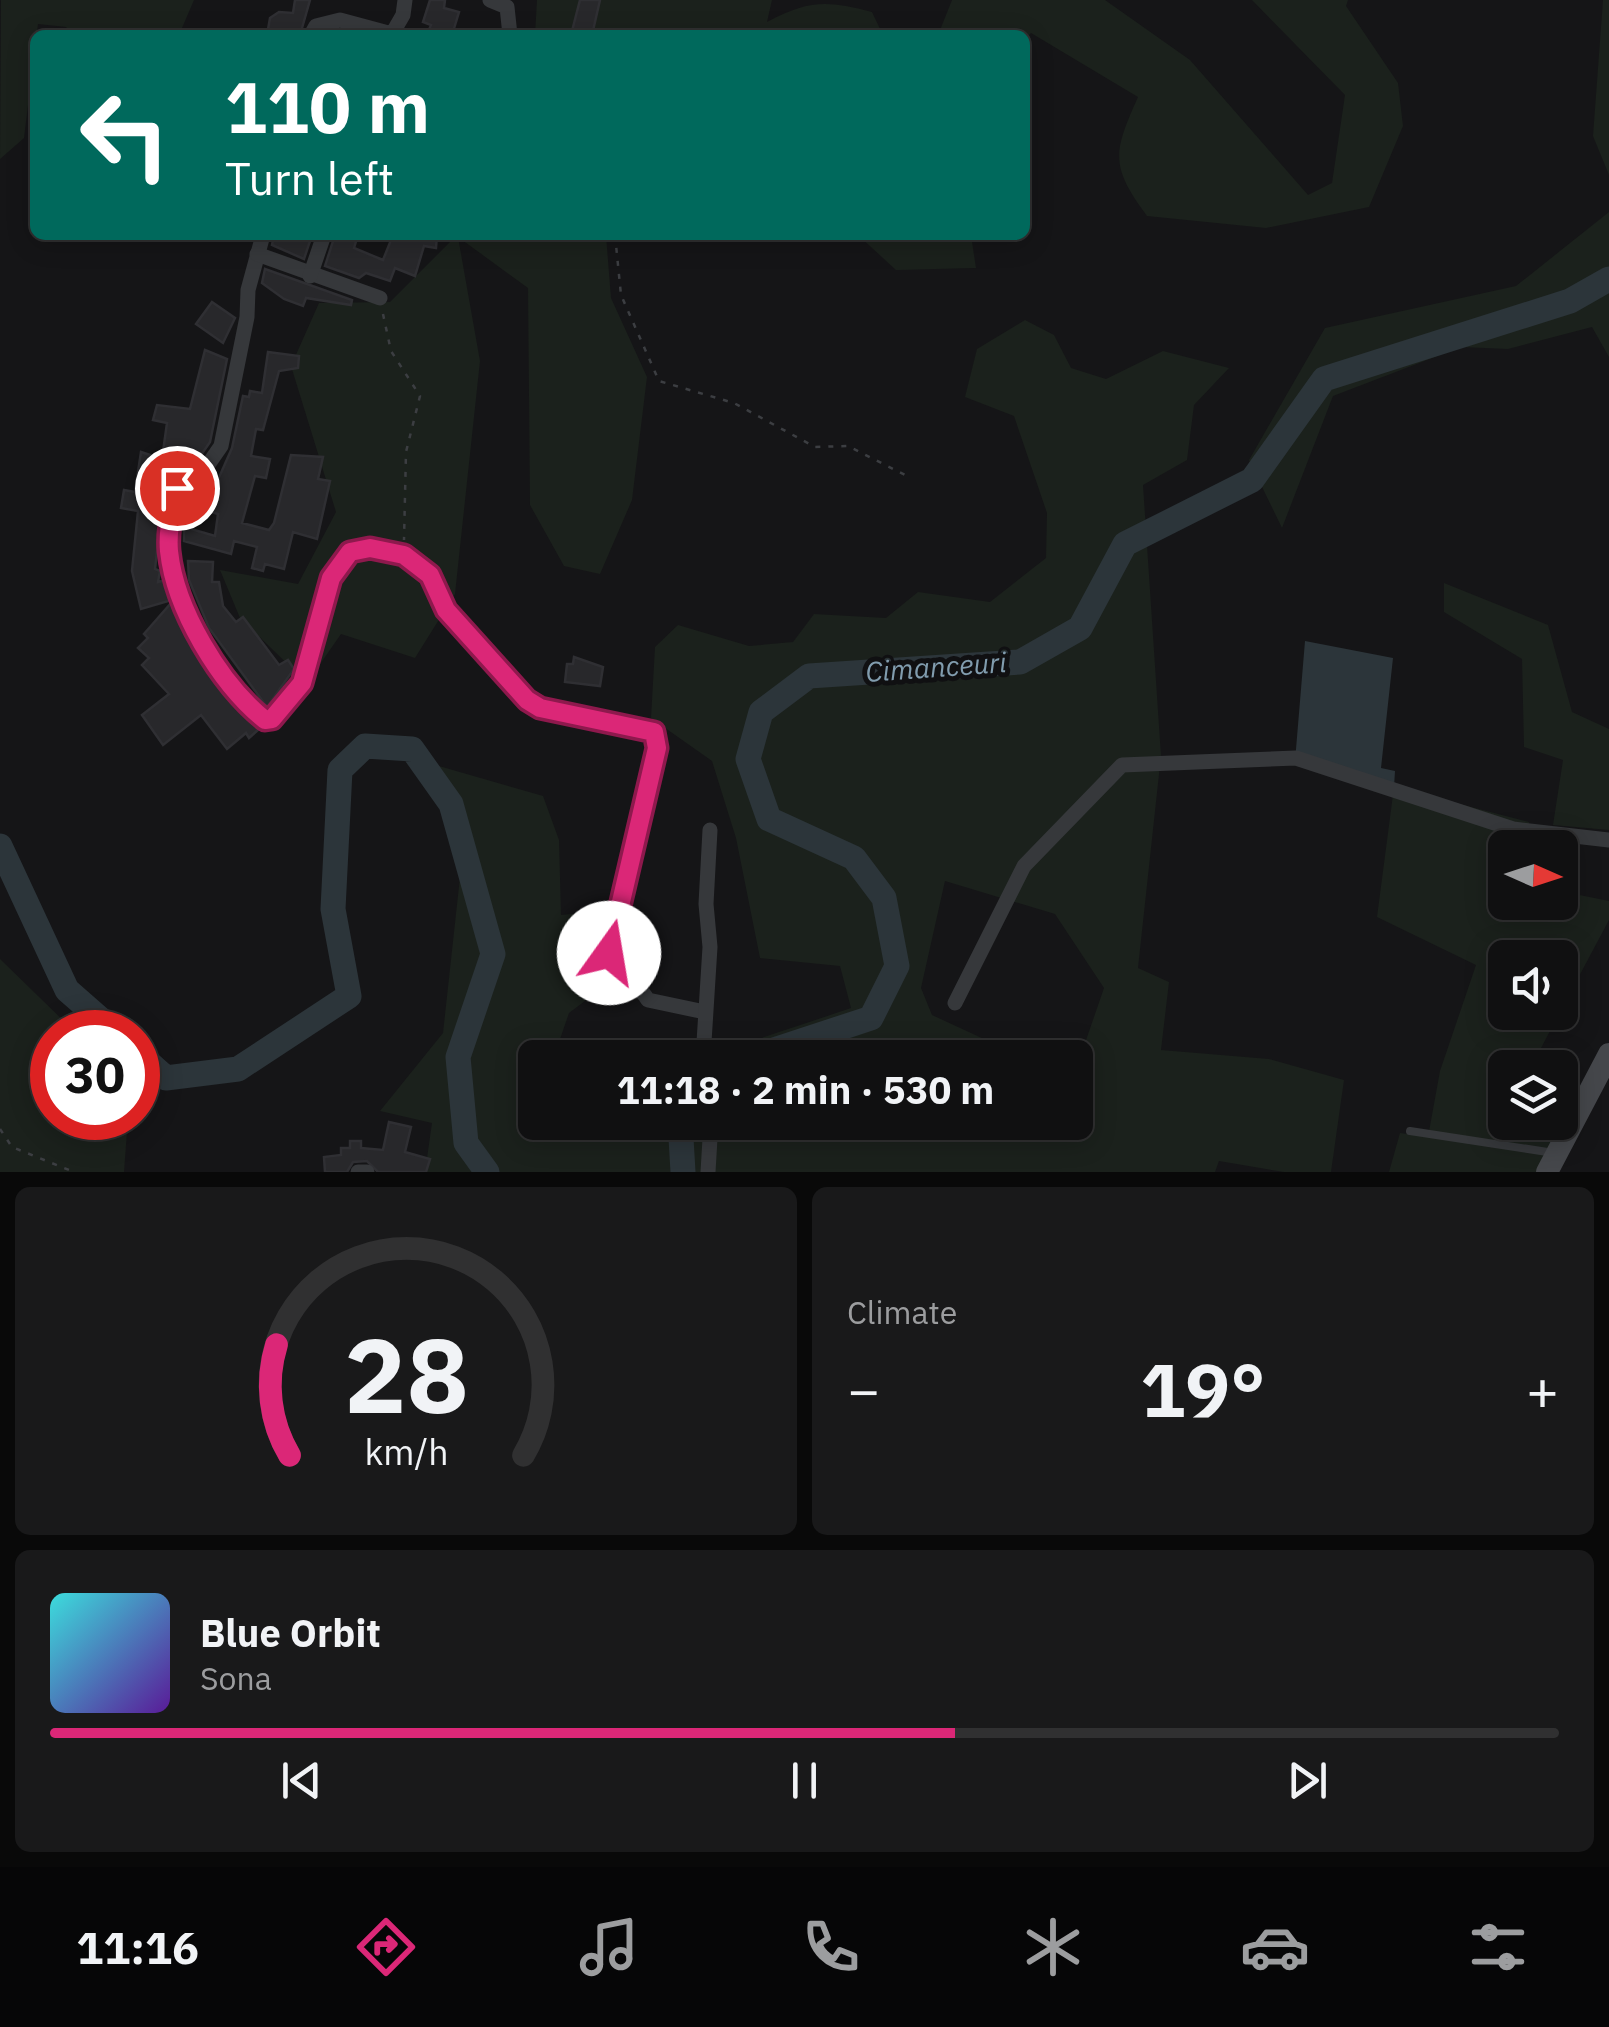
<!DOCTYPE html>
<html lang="en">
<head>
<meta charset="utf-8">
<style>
  :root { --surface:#101011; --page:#19191a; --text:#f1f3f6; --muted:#9c9d9f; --line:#303031; --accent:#db2777 }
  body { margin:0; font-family:"IBM Plex Sans",sans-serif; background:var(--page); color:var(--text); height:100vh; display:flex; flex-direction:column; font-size:38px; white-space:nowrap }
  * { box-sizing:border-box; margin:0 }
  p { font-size:32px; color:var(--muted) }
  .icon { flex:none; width:55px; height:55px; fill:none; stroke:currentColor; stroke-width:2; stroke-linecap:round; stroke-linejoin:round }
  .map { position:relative; height:1172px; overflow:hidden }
  .side { display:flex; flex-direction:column; gap:15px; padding:15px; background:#090909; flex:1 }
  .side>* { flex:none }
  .banner { position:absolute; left:30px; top:30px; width:1000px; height:210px; border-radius:15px; box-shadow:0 5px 25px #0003,0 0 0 2px var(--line); background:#00695c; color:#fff; overflow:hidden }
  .needle { width:65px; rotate:93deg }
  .buttons { position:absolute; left:1488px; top:830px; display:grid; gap:20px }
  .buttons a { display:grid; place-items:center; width:90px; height:90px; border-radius:15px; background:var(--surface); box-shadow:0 5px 25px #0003,0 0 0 2px var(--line); font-size:50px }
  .speed { position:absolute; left:30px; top:1010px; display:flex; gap:20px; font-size:50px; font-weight:700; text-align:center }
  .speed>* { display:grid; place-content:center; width:130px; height:130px; border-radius:50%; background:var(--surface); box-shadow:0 5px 25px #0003,0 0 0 2px var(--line); line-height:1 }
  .speed .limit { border:15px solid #d22; background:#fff; color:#111 }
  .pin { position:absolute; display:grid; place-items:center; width:85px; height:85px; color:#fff; margin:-42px; border:5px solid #fff; border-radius:50%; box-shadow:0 2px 10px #0007 }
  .me { position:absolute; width:110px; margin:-55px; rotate:13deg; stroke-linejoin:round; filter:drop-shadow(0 0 8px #0008) }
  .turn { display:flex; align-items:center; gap:35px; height:210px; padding:0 30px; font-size:45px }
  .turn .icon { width:130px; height:130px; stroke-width:2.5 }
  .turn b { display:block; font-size:70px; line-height:85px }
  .big { font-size:75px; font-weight:800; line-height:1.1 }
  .side .card { flex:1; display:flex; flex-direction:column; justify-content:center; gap:15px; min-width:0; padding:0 35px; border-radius:15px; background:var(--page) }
  .side .dial { align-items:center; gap:0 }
  .dial svg { height:260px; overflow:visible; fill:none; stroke:var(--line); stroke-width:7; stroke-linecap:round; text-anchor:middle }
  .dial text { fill:var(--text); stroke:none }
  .song { display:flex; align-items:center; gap:30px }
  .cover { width:120px; height:120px; border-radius:15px; background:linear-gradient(135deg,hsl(180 70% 55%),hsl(270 70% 35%)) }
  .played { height:10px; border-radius:5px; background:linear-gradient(90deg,var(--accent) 60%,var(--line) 60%) }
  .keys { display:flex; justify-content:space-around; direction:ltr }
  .heat { display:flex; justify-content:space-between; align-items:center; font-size:55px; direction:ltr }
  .side .tiles { flex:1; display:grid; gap:15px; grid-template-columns:1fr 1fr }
  .card:last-child { grid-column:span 2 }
  .trip { position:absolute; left:518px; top:1040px; width:575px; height:100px; border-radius:15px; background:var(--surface); box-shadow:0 5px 25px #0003,0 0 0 2px var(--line); font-weight:800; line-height:100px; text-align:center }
  .tab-bar { display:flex; height:160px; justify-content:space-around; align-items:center; background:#060607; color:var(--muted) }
  .tab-bar .icon { width:70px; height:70px }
  .tab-bar .selected { color:var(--accent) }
  .tab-bar b { font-size:45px; color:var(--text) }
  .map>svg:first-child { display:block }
</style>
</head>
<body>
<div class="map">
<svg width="1609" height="1172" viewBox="0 0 1609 1172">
  <rect width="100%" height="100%" fill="#151517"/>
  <g fill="#1b211c">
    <polygon points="1,0 194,0 179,35 72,35 66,27 38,24 24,138 0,159"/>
    <path d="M 537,0 L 772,0 L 767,22 C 809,0 826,0 872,12 L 883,35 L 535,35 Z"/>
    <path d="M 952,0 L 1105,0 L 1190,60 L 1308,195 L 1332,183 L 1345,95 L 1252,0 L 1348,0 L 1346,6 L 1398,83 L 1403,126 L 1369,207 L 1266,228 L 1147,216 C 1110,166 1113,153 1138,97 L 1031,33 L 1025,39 L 1025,35 L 938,35 Z"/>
    <polygon points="1603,0 1609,0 1609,175 1593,136"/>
    <polygon points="1609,212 1609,357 1592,327 1508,349 1461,347 1333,396 1282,528 1249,460 1325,328 1516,286"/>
    <polygon points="457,235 606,235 611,298 647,377 632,500 600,574 564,566 530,505 528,288 458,237 480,361 455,594 415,658 341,634 307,683 240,618 220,570 298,584 336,512 291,366 319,303 390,302"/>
    <polygon points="858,235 971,235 976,268 896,270"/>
    <polygon points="1025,320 1054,335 1071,368 1106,379 1163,351 1229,368 1194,405 1187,460 1143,485 1161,756 1138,968 1169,982 1161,1050 1269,1059 1344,1080 1331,1172 1284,1172 1219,1161 1215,1172 425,1172 432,1123 380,1111 443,1033 461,868 425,762 543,796 559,840 561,915 611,910 614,979 569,1013 558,1045 587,1057 535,1058 535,1122 1075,1122 1075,1072 1104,988 1055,914 945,881 921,988 932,1015 1023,1057 705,1057 851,1008 840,966 760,958 736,838 712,761 651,718 655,647 678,625 749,646 793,642 814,614 886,618 918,592 990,602 1046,558 1047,513 1014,416 965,397 977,349"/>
    <polygon points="1444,583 1548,625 1572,712 1609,729 1609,830 1553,825 1563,760 1524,747 1522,659 1444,612"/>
    <polygon points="1394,787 1529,822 1528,847 1505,848 1505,902 1560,902 1560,891 1609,901 1609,920 1560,1012 1560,958 1505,958 1505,1012 1560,1012 1531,1067 1505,1068 1505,1122 1560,1122 1560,1103 1579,1110 1546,1172 1389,1172 1400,1133 1428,1137 1440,1071 1476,965 1377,917"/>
    <polygon points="0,959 75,1032 52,1032 52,1118 128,1118 124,1172 0,1172"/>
  </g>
  <polygon fill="#2c353a" points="1305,641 1393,658 1381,768 1395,771 1394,787 1295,761"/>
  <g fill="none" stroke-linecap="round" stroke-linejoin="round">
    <g stroke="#2c353a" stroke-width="25">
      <polyline points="0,846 67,990 115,1032"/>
      <polyline points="138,1053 166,1078 238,1069 349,996 333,909 340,770 365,746 412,749 451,804 493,954 458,1057 466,1143 487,1172"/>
      <polyline points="750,1058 871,1018 897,966 884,898 854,858 769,819 748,759 761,712 809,676 1020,662 1080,628 1125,544 1252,480 1324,379 1570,301 1609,279"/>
      <polyline points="683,1172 681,1138 686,1122"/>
    </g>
  </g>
  <g fill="#28282b" stroke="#2f2f33" stroke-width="2.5">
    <polygon points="295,0 310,0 300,35 267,35 270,18 279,12 293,13"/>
    <polygon points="430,0 445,0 444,8 459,12 452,35 427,35 431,25 423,22"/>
    <polygon points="580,0 600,0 592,35 571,35"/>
    <polygon points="274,235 312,235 304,259 272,245"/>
    <polygon points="335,235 358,235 354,248 383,260 393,235 437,235 436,248 424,246 415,276 395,268 390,281 366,273 359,278 325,266"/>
    <polygon points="265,269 352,300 351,305 306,298 303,306 284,299 262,283"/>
    <polygon points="212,302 235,318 223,343 196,324"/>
    <polygon points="205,350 227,359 210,442 201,455 176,448 165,481 155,569 160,571 158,582 166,580 172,600 141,609 132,571 138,511 121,508 124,490 135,492 141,452 162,459 167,423 153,420 157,405 190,409"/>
    <polygon points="268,352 299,356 298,368 279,371 263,430 256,429 251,456 270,459 266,478 255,476 242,523 269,530 274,523 291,455 323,457 318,479 330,481 317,539 293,532 284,569 265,564 263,571 252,568 257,547 234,541 231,554 184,541 184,527 215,536 218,514 189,505 193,493 202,495 205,484 217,482 232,448 243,396 249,397 250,391 262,393"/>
    <polygon points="188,561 213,562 212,582 219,582 223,606 236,622 243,617 279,665 288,660 294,669 267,707 209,628 189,580"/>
    <polygon points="172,602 206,665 259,729 249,738 246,733 227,749 201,715 163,745 142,715 169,694 142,665 149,658 138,648 148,638 144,634"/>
    <polygon points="574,657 603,667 600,686 565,682 567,664 573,664"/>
    <polygon points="389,1122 411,1127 405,1152 430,1159 426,1172 378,1172 367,1161 353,1162 347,1172 325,1172 324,1157 341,1155 341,1148 350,1148 350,1141 361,1141 361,1148 383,1150"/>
  </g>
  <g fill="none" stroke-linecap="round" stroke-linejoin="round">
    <g stroke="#3c3e42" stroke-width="2.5" stroke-dasharray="5 8" stroke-linecap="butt">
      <polyline points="615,235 621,295 659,381 734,403 815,447 848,446 905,475"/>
      <polyline points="383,314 391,351 420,396 406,452 404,540"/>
      <polyline points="0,1129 12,1147 74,1172"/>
    </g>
    <polyline stroke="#36383b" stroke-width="8" points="1410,1131 1554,1153"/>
    <g stroke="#36383b" stroke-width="15">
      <polyline points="490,0 507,7 510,35"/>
      <polyline points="311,35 316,26 340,20 392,34 403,15 405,0"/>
      <path d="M 263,235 L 248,290 L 247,317 L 221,446 L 203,472 L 177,488 C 157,588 197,636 255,711 L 265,720 L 272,719 L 302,683 L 331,578 L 350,552 L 390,549 L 429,575 L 447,610 L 527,700 L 540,708 L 654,732 L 657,748 L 609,953 C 616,971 637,982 648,1000 L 705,1012"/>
      <polyline points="257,254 380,298"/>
      <polyline points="310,276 324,235"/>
      <polyline points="955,1003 1024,866 1122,765 1296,758 1513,829 1609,840"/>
      <polyline points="703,1058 710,947 706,904 710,830"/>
      <polyline points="358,1172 367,1172"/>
      <polyline points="708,1172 711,1122"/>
    </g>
    <polyline stroke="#45474b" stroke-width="22" points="1547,1172 1609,1054"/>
  </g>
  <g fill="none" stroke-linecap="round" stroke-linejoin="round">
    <defs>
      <path id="route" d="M 177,488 C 173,509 167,530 169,551 C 175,609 220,684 265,720 L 272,719 L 302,683 L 331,578 L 350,552 L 370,548 L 404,555 L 430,575 L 446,610 L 527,700 L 540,708 L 654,732 L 657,748 L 609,953"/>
    </defs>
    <use href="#route" stroke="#8e194d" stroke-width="25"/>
    <use href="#route" stroke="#db2777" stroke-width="18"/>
  </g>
  <g text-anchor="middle" stroke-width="10" stroke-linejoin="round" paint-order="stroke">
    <g font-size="28" font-style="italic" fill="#819cae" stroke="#101012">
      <text transform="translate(936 667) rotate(-4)" y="10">Cimanceuri</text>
    </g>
  </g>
</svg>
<div class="buttons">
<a><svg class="needle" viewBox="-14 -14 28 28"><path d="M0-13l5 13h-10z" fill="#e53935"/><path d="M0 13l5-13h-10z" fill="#9c9d9f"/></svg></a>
<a><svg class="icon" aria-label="sound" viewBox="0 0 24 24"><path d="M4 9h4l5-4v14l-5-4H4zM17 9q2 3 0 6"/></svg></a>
<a><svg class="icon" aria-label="layers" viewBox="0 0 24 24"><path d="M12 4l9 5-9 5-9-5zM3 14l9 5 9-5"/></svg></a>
</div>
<div class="speed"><div class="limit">30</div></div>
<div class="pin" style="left:177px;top:488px;background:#d93025"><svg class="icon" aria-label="arrive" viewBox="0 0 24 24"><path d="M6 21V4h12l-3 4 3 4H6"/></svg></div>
<svg class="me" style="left:609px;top:953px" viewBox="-20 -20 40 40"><circle r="19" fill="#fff"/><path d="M0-13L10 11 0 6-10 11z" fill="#db2777"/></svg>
<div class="trip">11:18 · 2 min · 530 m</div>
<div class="banner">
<div class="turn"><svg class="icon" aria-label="left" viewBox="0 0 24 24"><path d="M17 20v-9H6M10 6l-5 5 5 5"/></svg><div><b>110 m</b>Turn left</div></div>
</div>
</div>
<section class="side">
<div class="tiles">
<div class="card dial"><svg viewBox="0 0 100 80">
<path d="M14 69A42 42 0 1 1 86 69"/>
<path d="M14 69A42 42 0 0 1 10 35" stroke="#db2777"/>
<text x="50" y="56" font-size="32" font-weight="700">28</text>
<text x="50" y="72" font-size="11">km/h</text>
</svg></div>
<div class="card"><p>Climate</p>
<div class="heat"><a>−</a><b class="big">19°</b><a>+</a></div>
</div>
<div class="card">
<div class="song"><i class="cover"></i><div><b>Blue Orbit</b><p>Sona</p></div></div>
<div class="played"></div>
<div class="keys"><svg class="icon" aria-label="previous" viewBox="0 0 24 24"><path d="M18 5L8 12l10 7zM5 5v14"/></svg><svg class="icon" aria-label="pause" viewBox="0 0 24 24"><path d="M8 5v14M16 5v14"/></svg><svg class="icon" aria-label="next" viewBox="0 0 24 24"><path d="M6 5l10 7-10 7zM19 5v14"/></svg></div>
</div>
</div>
</section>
<nav class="tab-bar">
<b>11:16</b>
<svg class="icon selected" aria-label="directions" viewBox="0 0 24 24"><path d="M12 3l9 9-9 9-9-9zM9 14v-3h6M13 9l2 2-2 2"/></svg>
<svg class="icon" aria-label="music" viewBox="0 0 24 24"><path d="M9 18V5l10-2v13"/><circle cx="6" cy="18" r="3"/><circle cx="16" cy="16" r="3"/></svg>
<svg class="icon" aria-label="phone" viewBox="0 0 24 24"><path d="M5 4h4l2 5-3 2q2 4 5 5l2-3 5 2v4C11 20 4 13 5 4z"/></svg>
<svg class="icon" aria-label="climate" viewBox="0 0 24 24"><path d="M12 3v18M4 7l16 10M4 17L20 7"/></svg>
<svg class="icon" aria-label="car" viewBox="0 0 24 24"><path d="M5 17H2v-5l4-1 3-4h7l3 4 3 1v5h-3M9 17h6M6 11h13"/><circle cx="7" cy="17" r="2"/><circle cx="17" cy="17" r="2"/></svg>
<svg class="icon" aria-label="filters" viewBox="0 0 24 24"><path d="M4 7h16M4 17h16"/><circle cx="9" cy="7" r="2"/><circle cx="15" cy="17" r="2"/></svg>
</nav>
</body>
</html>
